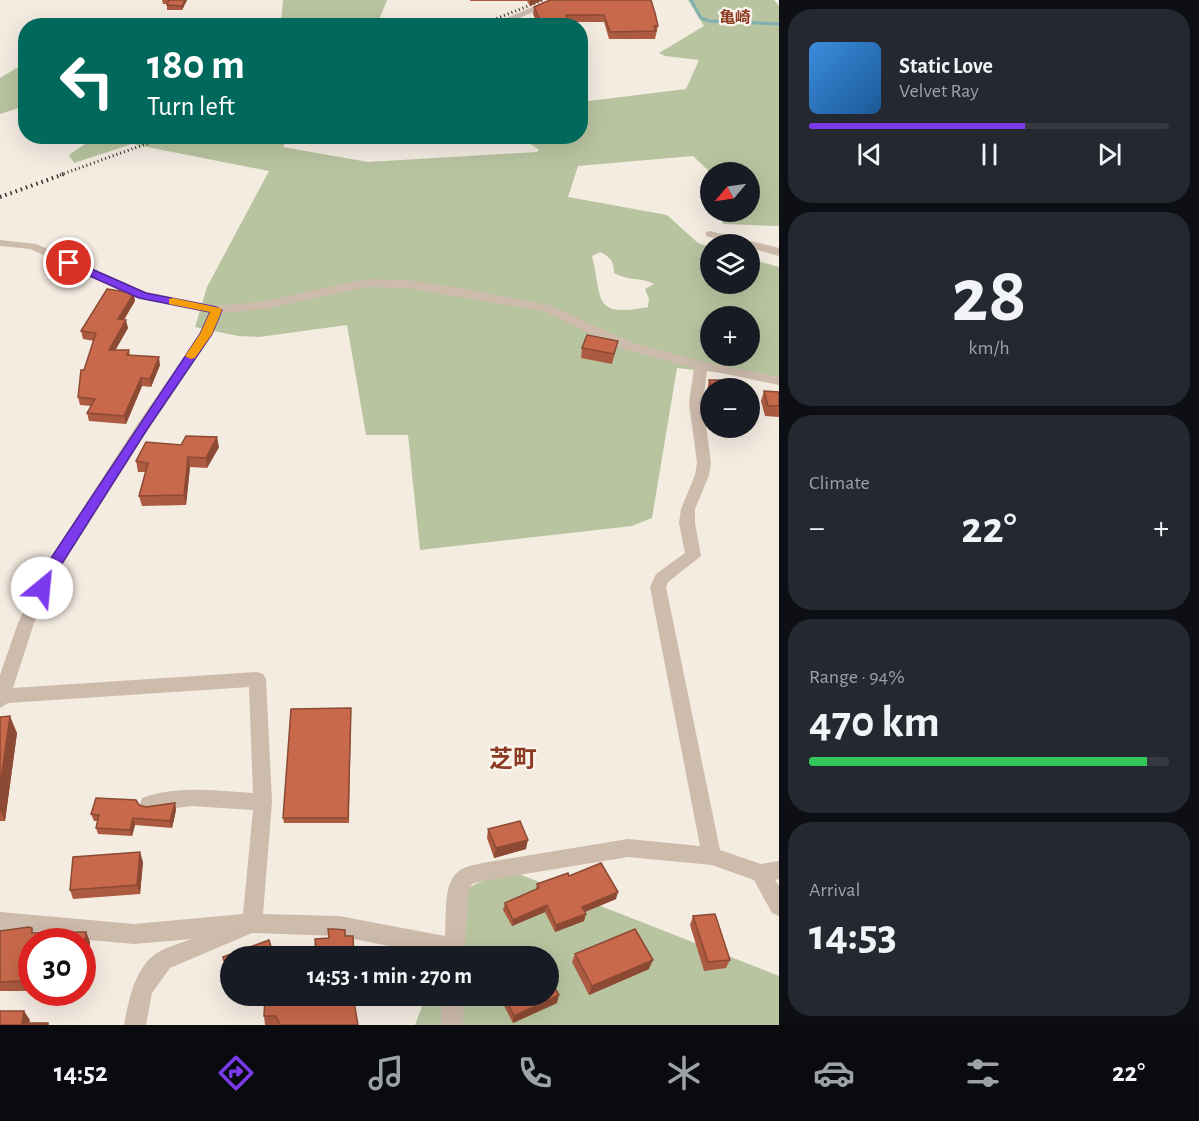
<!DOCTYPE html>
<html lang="en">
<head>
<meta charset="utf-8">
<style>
  :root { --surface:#171b24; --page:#242831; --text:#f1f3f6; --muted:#9ea1a6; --line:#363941; --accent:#7c3aed }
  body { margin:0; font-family:"Alegreya Sans","Noto Sans JP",sans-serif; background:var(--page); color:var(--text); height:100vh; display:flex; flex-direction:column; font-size:22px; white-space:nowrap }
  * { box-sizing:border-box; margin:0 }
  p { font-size:20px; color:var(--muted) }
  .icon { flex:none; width:33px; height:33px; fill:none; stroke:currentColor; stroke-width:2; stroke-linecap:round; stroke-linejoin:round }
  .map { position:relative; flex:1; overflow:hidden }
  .sheet { display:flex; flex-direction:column; gap:9px; padding:9px; background:#0d0f14; width:420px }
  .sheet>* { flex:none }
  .top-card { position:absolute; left:18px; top:18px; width:570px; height:126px; border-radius:24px; box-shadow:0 6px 24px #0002; background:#00695c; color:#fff; overflow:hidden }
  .needle { width:39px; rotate:241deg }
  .tools { position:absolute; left:700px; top:162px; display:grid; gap:12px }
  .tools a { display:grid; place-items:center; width:60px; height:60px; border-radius:50%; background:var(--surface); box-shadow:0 6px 24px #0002; font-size:30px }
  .speed { position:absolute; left:18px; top:928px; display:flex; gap:12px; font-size:30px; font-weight:700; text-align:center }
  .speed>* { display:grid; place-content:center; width:78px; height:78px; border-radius:50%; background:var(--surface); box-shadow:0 6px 24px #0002; line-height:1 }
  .speed .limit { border:9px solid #d22; background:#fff; color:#111 }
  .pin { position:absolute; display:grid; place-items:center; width:51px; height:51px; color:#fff; margin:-26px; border:3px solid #fff; border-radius:50%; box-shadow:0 2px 6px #0007 }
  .me { position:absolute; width:66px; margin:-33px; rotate:28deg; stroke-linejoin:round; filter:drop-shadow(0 0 4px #0008) }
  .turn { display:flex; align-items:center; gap:21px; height:126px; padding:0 30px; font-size:27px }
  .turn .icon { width:78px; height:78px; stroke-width:2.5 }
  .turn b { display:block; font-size:42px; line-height:51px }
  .big { font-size:45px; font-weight:600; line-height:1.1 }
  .sheet .tile { flex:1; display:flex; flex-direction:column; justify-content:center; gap:9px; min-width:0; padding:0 21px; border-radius:24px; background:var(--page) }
  .sheet .dial { align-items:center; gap:0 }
  .dial b { font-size:78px; line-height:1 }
  .song { display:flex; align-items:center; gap:18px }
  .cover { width:72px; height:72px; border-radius:9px; background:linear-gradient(135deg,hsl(210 70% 55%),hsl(210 70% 35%)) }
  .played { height:6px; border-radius:3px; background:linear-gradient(90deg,var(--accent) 60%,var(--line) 60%) }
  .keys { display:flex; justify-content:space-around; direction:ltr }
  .heat { display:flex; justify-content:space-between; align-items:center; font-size:33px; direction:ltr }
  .charge { height:9px; border-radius:4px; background:linear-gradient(90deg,#34c759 94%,var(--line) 0) }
  .trip { position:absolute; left:220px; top:946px; width:339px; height:60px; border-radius:30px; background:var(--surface); box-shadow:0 6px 24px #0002; font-weight:600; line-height:60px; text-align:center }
  .tabs { display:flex; height:96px; justify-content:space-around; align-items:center; background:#090b0e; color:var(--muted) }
  .tabs .icon { width:42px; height:42px }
  .tabs .selected { color:var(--accent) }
  .tabs b { font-size:27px; color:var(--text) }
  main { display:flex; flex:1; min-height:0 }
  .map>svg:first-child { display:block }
</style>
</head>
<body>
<main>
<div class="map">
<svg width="779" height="1025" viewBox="0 0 779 1025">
  <rect width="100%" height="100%" fill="#f4ebe1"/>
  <g fill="#b8c4a0" fill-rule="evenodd">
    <polygon points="283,0 387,0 377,25 281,25"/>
    <path d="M 688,0 L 774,0 L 779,6 L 779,226 L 723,224 L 720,212 L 750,212 L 750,172 L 711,173 L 693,156 L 578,166 L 568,197 L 667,215 L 698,243 L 711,247 L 711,284 L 750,284 L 750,259 L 779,267 L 779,379 L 677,368 L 652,518 L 632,526 L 420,550 L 408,435 L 366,435 L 347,325 L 259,337 L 238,336 L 195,327 L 207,287 L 269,171 L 132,144 L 74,163 L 69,155 L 97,136 L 289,137 L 283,147 L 368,162 L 537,152 L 539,150 L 521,137 L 580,136 L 581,102 L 686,89 L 699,60 L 665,56 L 659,53 L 704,26 ZM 600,252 C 611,257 614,262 614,273 C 628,281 641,277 654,284 L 645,289 L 649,299 L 648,307 C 591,318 603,299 592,256 ZM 711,316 L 750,316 L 750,356 L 711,356 Z"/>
    <polygon points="25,63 25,106 0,114 0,78"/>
    <polygon points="506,869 779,976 779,1025 415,1025 426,996 549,996 549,957 441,957 466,889"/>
  </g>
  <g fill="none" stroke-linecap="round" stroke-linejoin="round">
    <polyline stroke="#7fb0b2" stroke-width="3" points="691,0 701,18 709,21 779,24"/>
    <g fill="#cdbbac" fill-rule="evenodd">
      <polygon points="549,0 560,0 501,26 488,26"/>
      <polygon points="710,231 779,248 779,256 750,248 750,244 738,244 706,236 706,232"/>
      <path d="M 0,240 L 36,244 L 146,292 L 217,306 L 265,301 L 366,279 L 407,280 L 453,287 L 550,305 L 630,342 L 696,360 L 779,377 L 779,385 L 707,370 L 703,403 L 711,463 L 709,475 L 695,509 L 695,523 L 701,556 L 668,582 L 666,587 L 720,850 L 761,864 L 779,861 L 779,879 L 775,880 L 779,886 L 779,916 L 772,913 L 754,880 L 712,865 L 628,857 L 482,881 L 472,884 L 469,889 L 464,957 L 444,957 L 339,936 L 252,933 L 170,968 L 152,993 L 146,1025 L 124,1025 C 129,1001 134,968 157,953 C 167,947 181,943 192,939 L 134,944 L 0,932 L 0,912 L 134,924 L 243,914 L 253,810 L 191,806 L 149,812 L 142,810 L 140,804 L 142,798 C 178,785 216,791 253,793 L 249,687 L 8,703 L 0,708 L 0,675 L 18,623 L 42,571 L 137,425 L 200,334 L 210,312 L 139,298 L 30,249 L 0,246 ZM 366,287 L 407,288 L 543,311 L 620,348 L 694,368 L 689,403 L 697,463 L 695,475 L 681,509 L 679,523 L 685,553 L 656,574 L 650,587 L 700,846 L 628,839 L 482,863 C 475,865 465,866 459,871 C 442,883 447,918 445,936 L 339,916 L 263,914 L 272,802 L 266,679 L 263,674 L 257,672 L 13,688 L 34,623 L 57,573 L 147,431 L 212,334 L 222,313 L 265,309 Z"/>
      <polygon points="442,996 464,996 463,1025 441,1025"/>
    </g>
    <g stroke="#3b302b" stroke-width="3" stroke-dasharray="1 3" stroke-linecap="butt">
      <polyline points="478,26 543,0"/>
      <polyline points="60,175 168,136"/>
    </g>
    <polyline stroke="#3b302b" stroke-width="4" stroke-dasharray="1.5 4" stroke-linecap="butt" points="0,197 64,174"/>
  </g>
  <g fill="#ac5a40">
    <polygon points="162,0 187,0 182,10 167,10 167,4 163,4"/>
    <polygon points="470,0 543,0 530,6 527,1 470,1"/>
    <polygon points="550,0 658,26 655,39 609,39 604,22 570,22 572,26 538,26 533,14 534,7"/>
    <polygon points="135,301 124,320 128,328 115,350 129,350 130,355 160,365 151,387 142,386 126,424 89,421 87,413 91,406 80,405 78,397 84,370 94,341 83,339 81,331"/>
    <polygon points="618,341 612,364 581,358 582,348"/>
    <polygon points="709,380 735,388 711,388 711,407 707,391"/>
    <polygon points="764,391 779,392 779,417 765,416 761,401"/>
    <polygon points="219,447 207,468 190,467 186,505 142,506 139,496 146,472 138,472 136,461"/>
    <polygon points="351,713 349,823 284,823 283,818"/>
    <polygon points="0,717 17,733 5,821 0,821"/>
    <polygon points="175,803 176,810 172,828 135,825 132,836 98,834 96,828 97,821 94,821 91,814 139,805 146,807"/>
    <polygon points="488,829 526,849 494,858 487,838"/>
    <polygon points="143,862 140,894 73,899 70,890"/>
    <polygon points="569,876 616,899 585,912 584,921 555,932 545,912 512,926 503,910 505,903 536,889 537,884"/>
    <polygon points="693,916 730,960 726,968 704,971 690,925"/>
    <polygon points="0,931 35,933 86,932 90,942 86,981 82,981 82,942 32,942 32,983 29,984 27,991 0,991"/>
    <polygon points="575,954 649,969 589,995 572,962"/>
    <polygon points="265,996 358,1025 265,1025 264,1016"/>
    <polygon points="499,996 549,996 557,1003 513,1023"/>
  </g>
  <g fill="#8c4a34">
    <polygon points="185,0 187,0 182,10 182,6"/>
    <polygon points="530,0 543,0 530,6"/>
    <polygon points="134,293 135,301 119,327 118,319"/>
    <polygon points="126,320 128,328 111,358 109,350"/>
    <polygon points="159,357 160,365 151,387 150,379"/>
    <polygon points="141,378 142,386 126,424 124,416"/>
    <polygon points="217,437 219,447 207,468 206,458"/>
    <polygon points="188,457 190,467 186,505 184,495"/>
    <polygon points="10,716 17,733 5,821 0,810 0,787"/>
    <polygon points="175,803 176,810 172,828 170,821"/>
    <polygon points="133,818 135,825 132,836 130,830"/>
    <polygon points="528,840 526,849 494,858 496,848"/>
    <polygon points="140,852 143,862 140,894 137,885"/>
    <polygon points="618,892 616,899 580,914 582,907"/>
    <polygon points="547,905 545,912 512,926 513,920"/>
    <polygon points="586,914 584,921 555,932 556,925"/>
    <polygon points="86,932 90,942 86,981 82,974 82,963"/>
    <polygon points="653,960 649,969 589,995 592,986"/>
    <polygon points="23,974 29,984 27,991 22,981"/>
    <polygon points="559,995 557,1003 513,1023 514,1016"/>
    <polygon points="24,1011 30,1020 29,1025 22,1023"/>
  </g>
  <g fill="#c8694b" stroke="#8c4a34" stroke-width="1.5">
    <polygon points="168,0 185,0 182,6 167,5 169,0"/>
    <polygon points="550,0 651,0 655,13 658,26 654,26 656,31 610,32 604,15 566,15 572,26 543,26 534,7"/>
    <polygon points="107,289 134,293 118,319 126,320 109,350 129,350 127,355 159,357 150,379 141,378 124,416 87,413 95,399 78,397 81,370 84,370 96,333 81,331"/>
    <polygon points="587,335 618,341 614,354 582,348"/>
    <polygon points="709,380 732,380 735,388 712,388"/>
    <polygon points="764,391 779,392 779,406 768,406"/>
    <polygon points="186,436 217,437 206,458 188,457 184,495 139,496 148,463 136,461 146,442 181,445"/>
    <polygon points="351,708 348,818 283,818 291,709"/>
    <polygon points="10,716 0,787 0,717"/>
    <polygon points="96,798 136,800 139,805 146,807 175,803 170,821 133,818 130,830 96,828 99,815 91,814"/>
    <polygon points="520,821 528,840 496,848 488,829"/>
    <polygon points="140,852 137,885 70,890 73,857"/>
    <polygon points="601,863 618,892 582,907 586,914 556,925 547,905 513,920 505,903 539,888 537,884 568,873 569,876"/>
    <polygon points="715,914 730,960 708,962 693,916"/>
    <polygon points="29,927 32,928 32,933 86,932 82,963 82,942 32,942 32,974 23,974 22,981 0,982 0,931"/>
    <polygon points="328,929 334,929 345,930 345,936 353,936 354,957 316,957 315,939 329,938"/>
    <polygon points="635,929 653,960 592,986 575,954"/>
    <polygon points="269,940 274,957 231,957 231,986 223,957"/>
    <polygon points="549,978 559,995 514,1016 504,996 549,996"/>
    <polygon points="265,996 353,996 358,1025 280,1025 276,1016 264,1016"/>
    <polygon points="0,1011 24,1011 22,1023 48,1023 48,1025 0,1025"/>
  </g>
  <polygon fill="#7c3aed" stroke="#51269a" stroke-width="1.5" points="69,259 146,293 216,307 222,310 212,334 146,431 56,573 47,592 37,592 35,588 45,567 200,334 210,312 139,298 65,265 65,260"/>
  <polygon fill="#f59e0b" points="173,298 220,308 222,310 212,334 195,358 191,359 185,356 200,334 210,312 169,304 169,299"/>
  <g text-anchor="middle" stroke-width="4.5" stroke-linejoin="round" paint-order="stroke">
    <g font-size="16" font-weight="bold" fill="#8c3b22" stroke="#fbf5ee">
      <text x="735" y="23">亀崎</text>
    </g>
    <g font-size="24" font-weight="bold" fill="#8c3b22" stroke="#fbf5ee">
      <text x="513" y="767">芝町</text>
    </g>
  </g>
</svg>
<div class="tools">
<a><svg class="needle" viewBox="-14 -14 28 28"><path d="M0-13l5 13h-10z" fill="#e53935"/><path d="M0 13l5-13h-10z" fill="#9ea1a6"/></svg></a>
<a><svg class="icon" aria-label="layers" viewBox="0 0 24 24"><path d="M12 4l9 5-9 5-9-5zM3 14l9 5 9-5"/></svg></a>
<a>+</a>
<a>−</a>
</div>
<div class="speed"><div class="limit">30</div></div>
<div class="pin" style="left:69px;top:263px;background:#d93025"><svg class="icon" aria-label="arrive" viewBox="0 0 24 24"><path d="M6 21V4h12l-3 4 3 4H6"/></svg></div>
<svg class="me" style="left:42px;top:588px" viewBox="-20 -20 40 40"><circle r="19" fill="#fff"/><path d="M0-13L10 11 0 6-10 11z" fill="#7c3aed"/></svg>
<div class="trip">14:53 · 1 min · 270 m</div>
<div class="top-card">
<div class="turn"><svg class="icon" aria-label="left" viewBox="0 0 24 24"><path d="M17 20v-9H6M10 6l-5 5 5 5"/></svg><div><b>180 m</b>Turn left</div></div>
</div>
</div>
<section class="sheet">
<div class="tile">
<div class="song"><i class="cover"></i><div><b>Static Love</b><p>Velvet Ray</p></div></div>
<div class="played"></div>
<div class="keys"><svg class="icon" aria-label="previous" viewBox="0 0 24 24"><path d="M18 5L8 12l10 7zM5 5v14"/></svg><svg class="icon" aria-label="pause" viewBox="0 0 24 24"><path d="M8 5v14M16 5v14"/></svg><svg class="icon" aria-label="next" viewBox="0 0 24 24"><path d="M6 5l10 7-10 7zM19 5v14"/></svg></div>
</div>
<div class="tile dial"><b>28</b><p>km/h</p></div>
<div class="tile"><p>Climate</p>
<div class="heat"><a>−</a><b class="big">22°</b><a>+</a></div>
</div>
<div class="tile"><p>Range · 94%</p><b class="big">470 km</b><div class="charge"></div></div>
<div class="tile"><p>Arrival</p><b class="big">14:53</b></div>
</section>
</main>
<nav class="tabs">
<b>14:52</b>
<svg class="icon selected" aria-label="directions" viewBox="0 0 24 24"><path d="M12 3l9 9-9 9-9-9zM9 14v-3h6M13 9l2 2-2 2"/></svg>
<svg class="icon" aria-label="music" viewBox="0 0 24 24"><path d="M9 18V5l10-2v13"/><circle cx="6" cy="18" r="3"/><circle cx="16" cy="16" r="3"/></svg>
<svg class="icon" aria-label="phone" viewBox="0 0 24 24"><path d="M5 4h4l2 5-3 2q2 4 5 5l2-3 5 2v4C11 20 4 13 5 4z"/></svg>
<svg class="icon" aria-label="climate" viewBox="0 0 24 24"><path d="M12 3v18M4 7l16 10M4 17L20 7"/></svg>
<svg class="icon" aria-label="car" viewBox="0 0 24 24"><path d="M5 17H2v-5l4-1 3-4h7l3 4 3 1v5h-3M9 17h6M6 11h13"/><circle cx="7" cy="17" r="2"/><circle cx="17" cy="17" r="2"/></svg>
<svg class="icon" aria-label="filters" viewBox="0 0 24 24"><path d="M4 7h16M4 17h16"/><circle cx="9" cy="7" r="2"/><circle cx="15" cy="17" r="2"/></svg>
<b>22°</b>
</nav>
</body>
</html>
